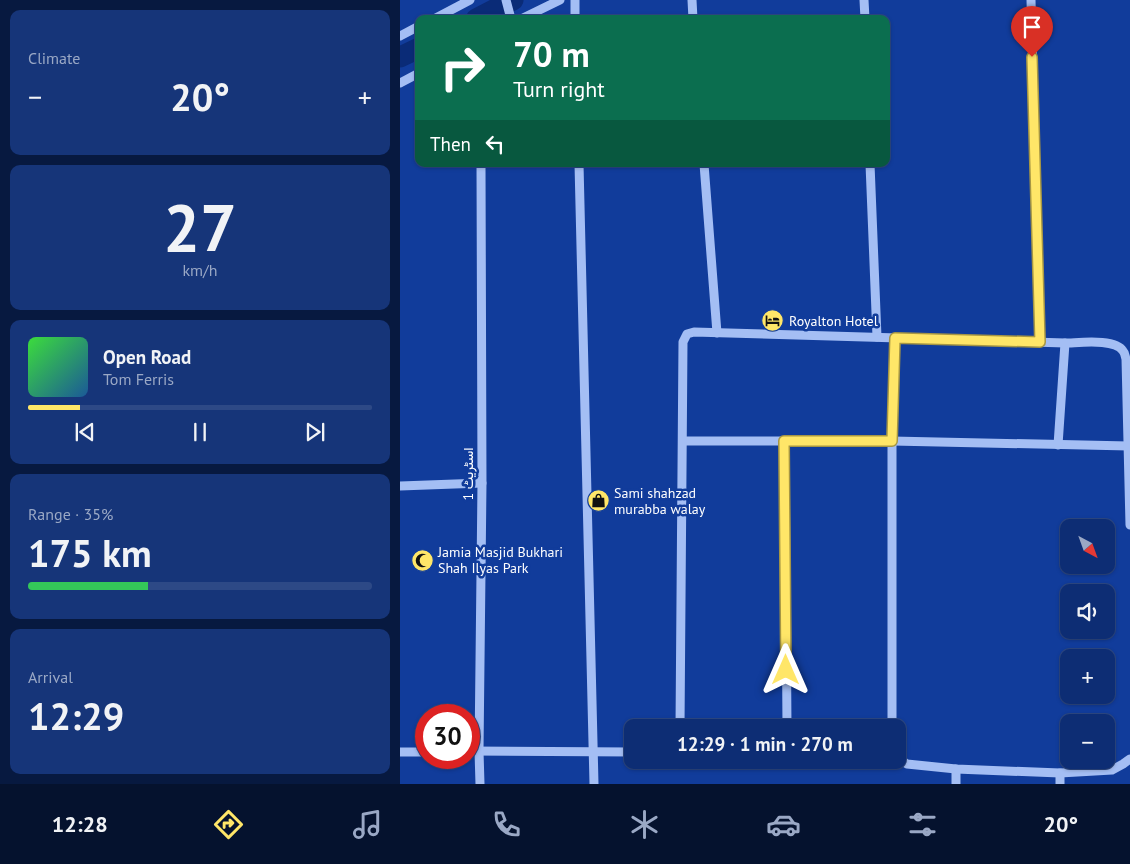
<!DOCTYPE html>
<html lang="en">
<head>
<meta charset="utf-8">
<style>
  :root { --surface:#0d2d74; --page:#163579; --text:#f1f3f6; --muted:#9aa8c5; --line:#2d4986; --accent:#ffe668 }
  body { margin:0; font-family:"PT Sans",Vazirmatn,sans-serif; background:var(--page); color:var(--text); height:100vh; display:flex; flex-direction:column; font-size:19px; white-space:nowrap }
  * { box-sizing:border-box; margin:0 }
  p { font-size:16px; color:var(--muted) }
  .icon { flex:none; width:28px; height:28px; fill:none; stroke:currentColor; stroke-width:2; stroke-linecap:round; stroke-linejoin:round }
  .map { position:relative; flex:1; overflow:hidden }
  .sheet { display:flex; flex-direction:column; gap:10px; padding:10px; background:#071940; width:400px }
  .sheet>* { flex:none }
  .top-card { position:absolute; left:15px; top:15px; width:475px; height:152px; border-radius:10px; box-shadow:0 1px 4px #0004,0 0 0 1px var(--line); background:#0b6e4f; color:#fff; overflow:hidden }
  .needle { width:32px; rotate:139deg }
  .buttons { position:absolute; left:660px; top:519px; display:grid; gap:10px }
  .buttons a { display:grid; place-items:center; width:55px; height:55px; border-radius:10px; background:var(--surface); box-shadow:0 1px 4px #0004,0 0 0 1px var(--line); font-size:25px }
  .speed { position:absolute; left:15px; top:704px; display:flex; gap:10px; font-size:25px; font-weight:700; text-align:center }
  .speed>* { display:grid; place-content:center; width:65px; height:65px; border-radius:50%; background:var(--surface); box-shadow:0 1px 4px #0004,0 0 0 1px var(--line); line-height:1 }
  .speed .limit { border:8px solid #d22; background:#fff; color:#111 }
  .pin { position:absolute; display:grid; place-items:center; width:42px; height:42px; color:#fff; margin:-51px -21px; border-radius:50% 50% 50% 0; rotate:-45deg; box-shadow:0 0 5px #0007 }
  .pin .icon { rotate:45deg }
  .me { position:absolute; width:55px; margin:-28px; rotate:0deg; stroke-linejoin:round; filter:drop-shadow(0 0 4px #0008) }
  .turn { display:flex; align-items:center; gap:18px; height:105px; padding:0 15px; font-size:22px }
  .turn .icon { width:65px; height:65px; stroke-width:2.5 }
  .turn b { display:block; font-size:35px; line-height:42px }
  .then { display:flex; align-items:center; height:48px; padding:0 15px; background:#0003; gap:10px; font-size:19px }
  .big { font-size:38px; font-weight:700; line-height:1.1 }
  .sheet .widget { flex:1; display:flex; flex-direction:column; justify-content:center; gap:8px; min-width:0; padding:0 18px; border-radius:10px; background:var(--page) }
  .sheet .dial { align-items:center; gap:0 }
  .dial b { font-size:65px; line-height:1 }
  .song { display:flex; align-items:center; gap:15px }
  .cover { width:60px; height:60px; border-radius:8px; background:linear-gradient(135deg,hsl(120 70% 55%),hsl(210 70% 35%)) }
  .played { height:5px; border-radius:2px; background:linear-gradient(90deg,var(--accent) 15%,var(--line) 15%) }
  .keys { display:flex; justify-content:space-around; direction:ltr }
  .heat { display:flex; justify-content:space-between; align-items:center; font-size:28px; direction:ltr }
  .charge { height:8px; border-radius:4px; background:linear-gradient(90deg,#34c759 35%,var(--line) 0) }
  .trip { position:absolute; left:224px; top:719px; width:282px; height:50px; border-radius:10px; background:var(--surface); box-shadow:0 1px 4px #0004,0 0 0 1px var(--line); font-weight:700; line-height:50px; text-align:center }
  .menu { display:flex; height:80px; justify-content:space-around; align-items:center; background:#05122e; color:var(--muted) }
  .menu .icon { width:35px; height:35px }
  .menu .current { color:var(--accent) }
  .menu b { font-size:22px; color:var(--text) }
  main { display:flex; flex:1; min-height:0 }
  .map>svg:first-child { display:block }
</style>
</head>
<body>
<main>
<section class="sheet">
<div class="widget"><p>Climate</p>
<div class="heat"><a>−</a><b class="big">20°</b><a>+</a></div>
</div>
<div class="widget dial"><b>27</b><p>km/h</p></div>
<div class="widget">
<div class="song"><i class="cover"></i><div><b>Open Road</b><p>Tom Ferris</p></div></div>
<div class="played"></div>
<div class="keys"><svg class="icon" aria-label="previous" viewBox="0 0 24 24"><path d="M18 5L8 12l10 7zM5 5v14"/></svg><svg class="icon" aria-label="pause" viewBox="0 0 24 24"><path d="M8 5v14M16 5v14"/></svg><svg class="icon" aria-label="next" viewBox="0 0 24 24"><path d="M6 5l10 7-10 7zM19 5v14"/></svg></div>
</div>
<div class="widget"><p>Range · 35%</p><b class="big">175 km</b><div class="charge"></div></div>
<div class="widget"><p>Arrival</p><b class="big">12:29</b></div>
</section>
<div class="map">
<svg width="730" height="784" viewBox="0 0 730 784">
  <rect width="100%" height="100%" fill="#113c9b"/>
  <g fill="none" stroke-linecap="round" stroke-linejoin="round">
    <g stroke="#0a2b77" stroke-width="21">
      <polyline points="76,19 113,0"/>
      <polyline points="0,57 19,48"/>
    </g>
    <g stroke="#a4bef4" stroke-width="9">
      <polyline points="106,0 111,19"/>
      <polyline points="175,0 175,19"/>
      <polyline points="292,0 293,19"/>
      <polyline points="464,0 465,19"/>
      <polyline points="631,0 640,342"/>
      <polyline points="34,19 70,0"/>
      <polyline points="121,19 160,0"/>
      <polyline points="0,36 19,26"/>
      <polyline points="0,83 19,73"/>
      <polyline points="179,164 194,784"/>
      <polyline points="304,164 317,333"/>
      <polyline points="470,164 477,337"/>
      <polyline points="283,441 492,441 729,446"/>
      <polyline points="385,441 387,728"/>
      <polyline points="658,445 665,343"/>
      <polyline points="0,486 82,483"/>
      <path d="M 280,728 L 283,342 L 287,334 L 294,332 L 665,343 C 678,343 715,338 723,351 C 725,353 725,356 726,359 L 730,525"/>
      <polyline points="492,728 492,441 495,338"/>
      <polyline points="69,751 232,752"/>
      <polyline points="0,752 26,752"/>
      <polyline points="498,758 507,764 556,769 660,773 712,770 723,764 730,759"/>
      <polyline points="556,769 556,784"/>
      <polyline points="660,773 660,784"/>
      <polyline points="80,784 79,751 82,483 81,164"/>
    </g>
  </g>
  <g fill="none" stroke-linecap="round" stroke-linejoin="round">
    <defs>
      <polyline id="route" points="386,670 384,441 492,441 495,338 640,342 632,57"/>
    </defs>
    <use href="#route" stroke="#a69644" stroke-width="12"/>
    <use href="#route" stroke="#ffe668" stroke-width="9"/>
  </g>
  <defs>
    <symbol id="hotel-disc" viewBox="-11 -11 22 22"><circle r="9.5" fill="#ffe668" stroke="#113c9b"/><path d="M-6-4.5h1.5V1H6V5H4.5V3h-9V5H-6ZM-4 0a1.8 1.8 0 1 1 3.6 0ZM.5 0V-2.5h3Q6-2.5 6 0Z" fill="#111"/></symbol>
    <symbol id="shop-disc" viewBox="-11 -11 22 22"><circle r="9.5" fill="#ffe668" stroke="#113c9b"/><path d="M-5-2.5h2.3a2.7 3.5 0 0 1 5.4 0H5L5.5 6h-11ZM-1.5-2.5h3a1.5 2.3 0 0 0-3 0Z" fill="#111"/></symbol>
    <symbol id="mosque-disc" viewBox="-11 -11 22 22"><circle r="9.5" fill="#ffe668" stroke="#113c9b"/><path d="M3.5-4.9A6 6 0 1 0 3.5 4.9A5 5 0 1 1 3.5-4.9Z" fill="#111"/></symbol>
  </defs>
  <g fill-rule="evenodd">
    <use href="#hotel-disc" x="360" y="308" width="25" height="25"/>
    <use href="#shop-disc" x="186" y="488" width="25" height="25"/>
    <use href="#mosque-disc" x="10" y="548" width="25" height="25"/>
  </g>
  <g text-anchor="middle" stroke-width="5" stroke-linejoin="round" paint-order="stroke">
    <g font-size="14" fill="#fff" stroke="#113c9b" text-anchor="start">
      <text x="389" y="326">Royalton Hotel</text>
      <text x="214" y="498">Sami shahzad<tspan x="214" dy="16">murabba walay</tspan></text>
      <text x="38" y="557">Jamia Masjid Bukhari<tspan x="38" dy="16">Shah Ilyas Park</tspan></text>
    </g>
    <g font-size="14" fill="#fff" stroke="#113c9b">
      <text transform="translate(68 474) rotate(-90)" y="5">اسٹریٹ 1</text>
    </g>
  </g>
</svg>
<div class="buttons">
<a><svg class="needle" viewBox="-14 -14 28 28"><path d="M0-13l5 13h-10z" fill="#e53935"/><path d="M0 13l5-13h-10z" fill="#9aa8c5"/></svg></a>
<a><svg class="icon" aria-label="sound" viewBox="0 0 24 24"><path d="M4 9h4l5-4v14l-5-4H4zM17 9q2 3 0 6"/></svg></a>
<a>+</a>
<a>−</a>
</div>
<div class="speed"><div class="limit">30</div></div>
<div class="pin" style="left:632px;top:57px;background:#d93025"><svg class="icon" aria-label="arrive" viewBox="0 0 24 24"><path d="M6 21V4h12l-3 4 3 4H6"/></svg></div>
<svg class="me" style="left:386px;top:670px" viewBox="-20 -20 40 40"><path d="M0-17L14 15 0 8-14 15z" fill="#ffe668" stroke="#fff" stroke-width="4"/></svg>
<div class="trip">12:29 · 1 min · 270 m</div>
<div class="top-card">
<div class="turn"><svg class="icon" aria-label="right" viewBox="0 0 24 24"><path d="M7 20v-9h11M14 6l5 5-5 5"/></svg><div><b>70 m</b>Turn right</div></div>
<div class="then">Then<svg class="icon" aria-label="left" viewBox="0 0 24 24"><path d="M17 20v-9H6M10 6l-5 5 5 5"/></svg></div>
</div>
</div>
</main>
<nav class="menu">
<b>12:28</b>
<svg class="icon current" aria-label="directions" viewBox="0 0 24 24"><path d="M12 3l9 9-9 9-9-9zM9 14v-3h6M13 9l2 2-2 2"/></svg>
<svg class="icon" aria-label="music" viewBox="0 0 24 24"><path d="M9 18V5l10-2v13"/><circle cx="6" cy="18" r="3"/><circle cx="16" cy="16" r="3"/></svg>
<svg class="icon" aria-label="phone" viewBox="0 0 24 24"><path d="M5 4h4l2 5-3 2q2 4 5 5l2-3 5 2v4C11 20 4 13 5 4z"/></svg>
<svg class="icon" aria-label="climate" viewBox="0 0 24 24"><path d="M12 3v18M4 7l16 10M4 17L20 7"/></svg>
<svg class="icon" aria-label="car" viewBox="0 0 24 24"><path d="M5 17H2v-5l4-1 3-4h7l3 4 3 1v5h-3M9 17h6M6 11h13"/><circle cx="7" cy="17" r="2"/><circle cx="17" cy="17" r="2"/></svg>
<svg class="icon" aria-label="filters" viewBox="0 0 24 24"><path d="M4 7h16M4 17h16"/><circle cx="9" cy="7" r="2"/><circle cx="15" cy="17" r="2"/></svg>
<b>20°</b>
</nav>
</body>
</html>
